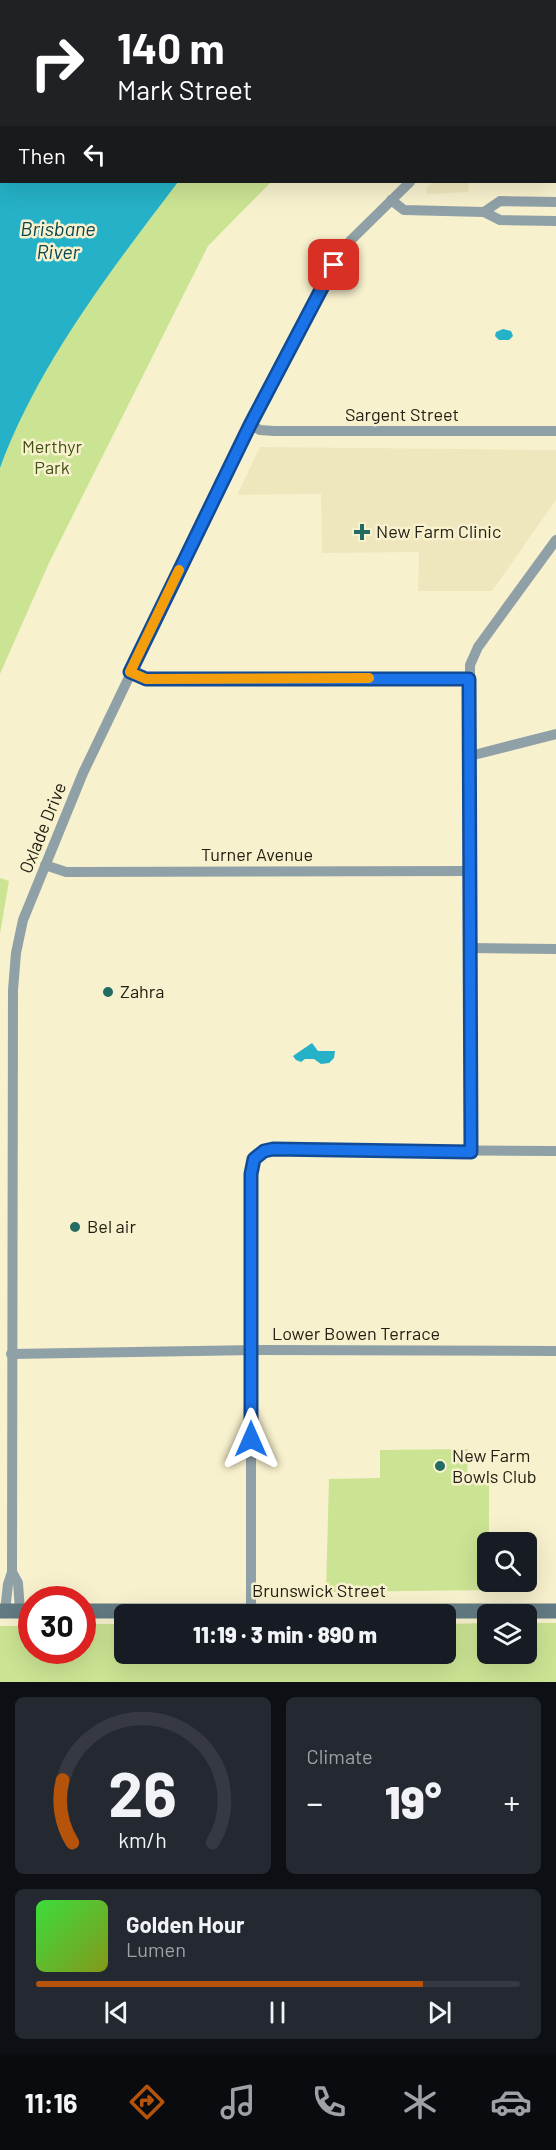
<!DOCTYPE html>
<html lang="en">
<head>
<meta charset="utf-8">
<style>
  :root { --surface:#171b24; --page:#242831; --text:#f1f3f6; --muted:#9ea1a6; --line:#363941; --accent:#b45309 }
  body { margin:0; font-family:Barlow,sans-serif; background:var(--page); color:var(--text); height:100vh; display:flex; flex-direction:column; font-size:22px; white-space:nowrap }
  * { box-sizing:border-box; margin:0 }
  p { font-size:20px; color:var(--muted) }
  .icon { flex:none; width:33px; height:33px; fill:none; stroke:currentColor; stroke-width:2; stroke-linecap:round; stroke-linejoin:round }
  .map { position:relative; height:1682px; overflow:hidden }
  .panel { display:flex; flex-direction:column; gap:15px; padding:15px; background:#0d0f14; flex:1 }
  .panel>* { flex:none }
  .banner { position:absolute; left:0px; top:0px; width:556px; height:183px; box-shadow:0 6px 24px #0002; background:#202124; color:#fff; overflow:hidden }
  .buttons { position:absolute; left:477px; top:1532px; display:grid; gap:12px }
  .buttons a { display:grid; place-items:center; width:60px; height:60px; border-radius:9px; background:var(--surface); box-shadow:0 6px 24px #0002; font-size:30px }
  .speed { position:absolute; left:18px; top:1586px; display:flex; gap:12px; font-size:30px; font-weight:700; text-align:center }
  .speed>* { display:grid; place-content:center; width:78px; height:78px; border-radius:50%; background:var(--surface); box-shadow:0 6px 24px #0002; line-height:1 }
  .speed .limit { border:9px solid #d22; background:#fff; color:#111 }
  .pin { position:absolute; display:grid; place-items:center; width:51px; height:51px; color:#fff; margin:-26px; border-radius:12px; box-shadow:0 3px 9px #0006 }
  .me { position:absolute; width:66px; margin:-33px; rotate:0deg; stroke-linejoin:round; filter:drop-shadow(0 0 4px #0008) }
  .turn { display:flex; align-items:center; gap:21px; height:126px; padding:0 18px; font-size:27px }
  .turn .icon { width:78px; height:78px; stroke-width:2.5 }
  .turn b { display:block; font-size:42px; line-height:51px }
  .then { display:flex; align-items:center; height:57px; padding:0 18px; background:#0003; gap:12px; font-size:22px }
  .big { font-size:45px; font-weight:800; line-height:1.1 }
  .panel .widget { flex:1; display:flex; flex-direction:column; justify-content:center; gap:9px; min-width:0; padding:0 21px; border-radius:9px; background:var(--page) }
  .panel .dial { align-items:center; gap:0 }
  .dial svg { height:156px; overflow:visible; fill:none; stroke:var(--line); stroke-width:7; stroke-linecap:round; text-anchor:middle }
  .dial text { fill:var(--text); stroke:none }
  .song { display:flex; align-items:center; gap:18px }
  .cover { width:72px; height:72px; border-radius:9px; background:linear-gradient(135deg,hsl(120 70% 55%),hsl(70 70% 35%)) }
  .played { height:6px; border-radius:3px; background:linear-gradient(90deg,var(--accent) 80%,var(--line) 80%) }
  .keys { display:flex; justify-content:space-around; direction:ltr }
  .heat { display:flex; justify-content:space-between; align-items:center; font-size:33px; direction:ltr }
  .panel .tiles { flex:1; display:grid; gap:15px; grid-template-columns:1fr 1fr }
  .widget:last-child { grid-column:span 2 }
  .trip { position:absolute; left:114px; top:1604px; width:342px; height:60px; border-radius:9px; background:var(--surface); box-shadow:0 6px 24px #0002; font-weight:800; line-height:60px; text-align:center }
  .menu { display:flex; height:96px; justify-content:space-around; align-items:center; background:#090b0e; color:var(--muted) }
  .menu .icon { width:42px; height:42px }
  .menu .selected { color:var(--accent) }
  .menu b { font-size:27px; color:var(--text) }
  .map>svg:first-child { display:block }
</style>
</head>
<body>
<div class="map">
<svg width="556" height="1682" viewBox="0 0 556 1682">
  <rect width="100%" height="100%" fill="#f8f1ce"/>
  <g fill="#eee7bd">
    <polygon points="433,182 468,182 469,192 427,194 426,189"/>
    <polygon points="260,447 556,450 556,500 492,591 418,591 419,552 322,553 321,494 237,495"/>
  </g>
  <g fill="#cbe493">
    <path d="M 178,182 L 271,182 L 208,246 L 49,563 L 0,674 L 0,468 C 37,364 112,269 178,182 Z"/>
    <polygon points="0,878 9,881 0,934"/>
    <polygon points="468,1449 467,1481 489,1482 489,1590 326,1592 329,1479 380,1478 380,1450"/>
    <polygon points="487,1623 488,1653 526,1653 527,1623 556,1623 556,1682 0,1682 0,1626 31,1626 32,1650 82,1650 83,1624 124,1624 124,1653 446,1653 446,1624"/>
  </g>
  <g fill="#25b1c7">
    <path d="M 0,0 L 349,0 L 2,2 L 2,182 L 178,182 C 112,269 38,364 0,468 Z"/>
    <polygon points="503,329 511,331 513,336 509,340 499,340 495,336 496,332"/>
    <polygon points="312,1043 318,1051 335,1051 334,1058 329,1063 321,1064 314,1059 305,1059 301,1062 296,1060 293,1056"/>
  </g>
  <g fill="none" stroke-linecap="round" stroke-linejoin="round">
    <g stroke="#0c464f" stroke-width="1.5" stroke-dasharray="8 6" stroke-linecap="butt">
      <polyline points="17,2 18,0"/>
      <polyline points="0,31 2,28"/>
    </g>
    <g stroke="#90a0a7" stroke-width="10">
      <polyline points="555,71 556,71"/>
      <polyline points="391,200 404,210 484,212 500,220 556,221"/>
      <polyline points="484,212 500,201 556,202"/>
      <polyline points="250,425 260,430 274,431 556,431"/>
      <polyline points="130,672 146,679 469,679"/>
      <polyline points="470,756 556,734"/>
      <polyline points="45,865 66,872 470,871"/>
      <polyline points="470,948 556,949"/>
      <polyline points="471,1152 470,665 478,647 556,540"/>
      <polyline points="11,1354 262,1350 556,1351"/>
      <polyline points="12,1572 18,1583 20,1611"/>
      <polyline points="5,1611 8,1584 12,1572 13,990 16,953 23,920 83,773 250,425 334,265 350,241 410,182"/>
      <polyline points="251,1611 251,1174 253,1159 264,1151 273,1149 556,1151"/>
    </g>
    <g stroke="#627a83" stroke-width="15">
      <polyline points="0,1611 32,1611"/>
      <polyline points="82,1611 556,1611"/>
    </g>
  </g>
  <g fill="none" stroke-linecap="round" stroke-linejoin="round">
    <defs>
      <polyline id="route" points="251,1439 251,1174 254,1159 264,1151 273,1149 471,1152 469,679 146,679 130,672 250,425 334,265"/>
    </defs>
    <use href="#route" stroke="#114b97" stroke-width="15"/>
    <use href="#route" stroke="#1a73e8" stroke-width="10"/>
    <polyline stroke="#f59e0b" stroke-width="10" points="179,570 130,672 146,679 369,678"/>
  </g>
  <g fill="#236c63" stroke="#f8f1ce" stroke-width="2">
    <path d="M359 523h6v6h6v6h-6v6h-6v-6h-6v-6h6z"/>
    <circle cx="108" cy="992" r="6"/>
    <circle cx="75" cy="1227" r="6"/>
    <circle cx="440" cy="1466" r="6"/>
  </g>
  <g text-anchor="middle" stroke-width="5" stroke-linejoin="round" paint-order="stroke">
    <g font-size="18" fill="#222013" stroke="#f8f1ce">
      <text x="402" y="421">Sargent Street</text>
      <text transform="translate(43 828) rotate(-68)" y="6">Oxlade Drive</text>
      <text x="257" y="861">Turner Avenue</text>
      <text x="356" y="1340">Lower Bowen Terrace</text>
      <text x="319" y="1597">Brunswick Street</text>
    </g>
    <g font-size="18" fill="#435215" stroke="#f8f1ce">
      <text x="52" y="453">Merthyr<tspan x="52" dy="21">Park</tspan></text>
    </g>
    <g font-size="18" fill="#222013" stroke="#f8f1ce" text-anchor="start">
      <text x="376" y="538">New Farm Clinic</text>
      <text x="120" y="998">Zahra</text>
      <text x="87" y="1233">Bel air</text>
      <text x="452" y="1462">New Farm<tspan x="452" dy="21">Bowls Club</tspan></text>
    </g>
    <g font-size="20" font-style="italic" fill="#0c464f" stroke="#f8f1ce">
      <text x="58" y="236">Brisbane<tspan x="58" dy="23">River</tspan></text>
    </g>
  </g>
</svg>
<div class="buttons">
<a><svg class="icon" aria-label="search" viewBox="0 0 24 24"><circle cx="10" cy="10" r="6"/><path d="M15 15l6 6"/></svg></a>
<a><svg class="icon" aria-label="layers" viewBox="0 0 24 24"><path d="M12 4l9 5-9 5-9-5zM3 14l9 5 9-5"/></svg></a>
</div>
<div class="speed"><div class="limit">30</div></div>
<div class="pin" style="left:334px;top:265px;background:#d93025"><svg class="icon" aria-label="arrive" viewBox="0 0 24 24"><path d="M6 21V4h12l-3 4 3 4H6"/></svg></div>
<svg class="me" style="left:251px;top:1439px" viewBox="-20 -20 40 40"><path d="M0-17L14 15 0 8-14 15z" fill="#1a73e8" stroke="#fff" stroke-width="4"/></svg>
<div class="trip">11:19 · 3 min · 890 m</div>
<div class="banner">
<div class="turn"><svg class="icon" aria-label="right" viewBox="0 0 24 24"><path d="M7 20v-9h11M14 6l5 5-5 5"/></svg><div><b>140 m</b>Mark Street</div></div>
<div class="then">Then<svg class="icon" aria-label="left" viewBox="0 0 24 24"><path d="M17 20v-9H6M10 6l-5 5 5 5"/></svg></div>
</div>
</div>
<section class="panel">
<div class="tiles">
<div class="widget dial"><svg viewBox="0 0 100 80">
<path d="M14 69A42 42 0 1 1 86 69"/>
<path d="M14 69A42 42 0 0 1 9 37" stroke="#b45309"/>
<text x="50" y="56" font-size="32" font-weight="700">26</text>
<text x="50" y="72" font-size="11">km/h</text>
</svg></div>
<div class="widget"><p>Climate</p>
<div class="heat"><a>−</a><b class="big">19°</b><a>+</a></div>
</div>
<div class="widget">
<div class="song"><i class="cover"></i><div><b>Golden Hour</b><p>Lumen</p></div></div>
<div class="played"></div>
<div class="keys"><svg class="icon" aria-label="previous" viewBox="0 0 24 24"><path d="M18 5L8 12l10 7zM5 5v14"/></svg><svg class="icon" aria-label="pause" viewBox="0 0 24 24"><path d="M8 5v14M16 5v14"/></svg><svg class="icon" aria-label="next" viewBox="0 0 24 24"><path d="M6 5l10 7-10 7zM19 5v14"/></svg></div>
</div>
</div>
</section>
<nav class="menu">
<b>11:16</b>
<svg class="icon selected" aria-label="directions" viewBox="0 0 24 24"><path d="M12 3l9 9-9 9-9-9zM9 14v-3h6M13 9l2 2-2 2"/></svg>
<svg class="icon" aria-label="music" viewBox="0 0 24 24"><path d="M9 18V5l10-2v13"/><circle cx="6" cy="18" r="3"/><circle cx="16" cy="16" r="3"/></svg>
<svg class="icon" aria-label="phone" viewBox="0 0 24 24"><path d="M5 4h4l2 5-3 2q2 4 5 5l2-3 5 2v4C11 20 4 13 5 4z"/></svg>
<svg class="icon" aria-label="climate" viewBox="0 0 24 24"><path d="M12 3v18M4 7l16 10M4 17L20 7"/></svg>
<svg class="icon" aria-label="car" viewBox="0 0 24 24"><path d="M5 17H2v-5l4-1 3-4h7l3 4 3 1v5h-3M9 17h6M6 11h13"/><circle cx="7" cy="17" r="2"/><circle cx="17" cy="17" r="2"/></svg>
</nav>
</body>
</html>
